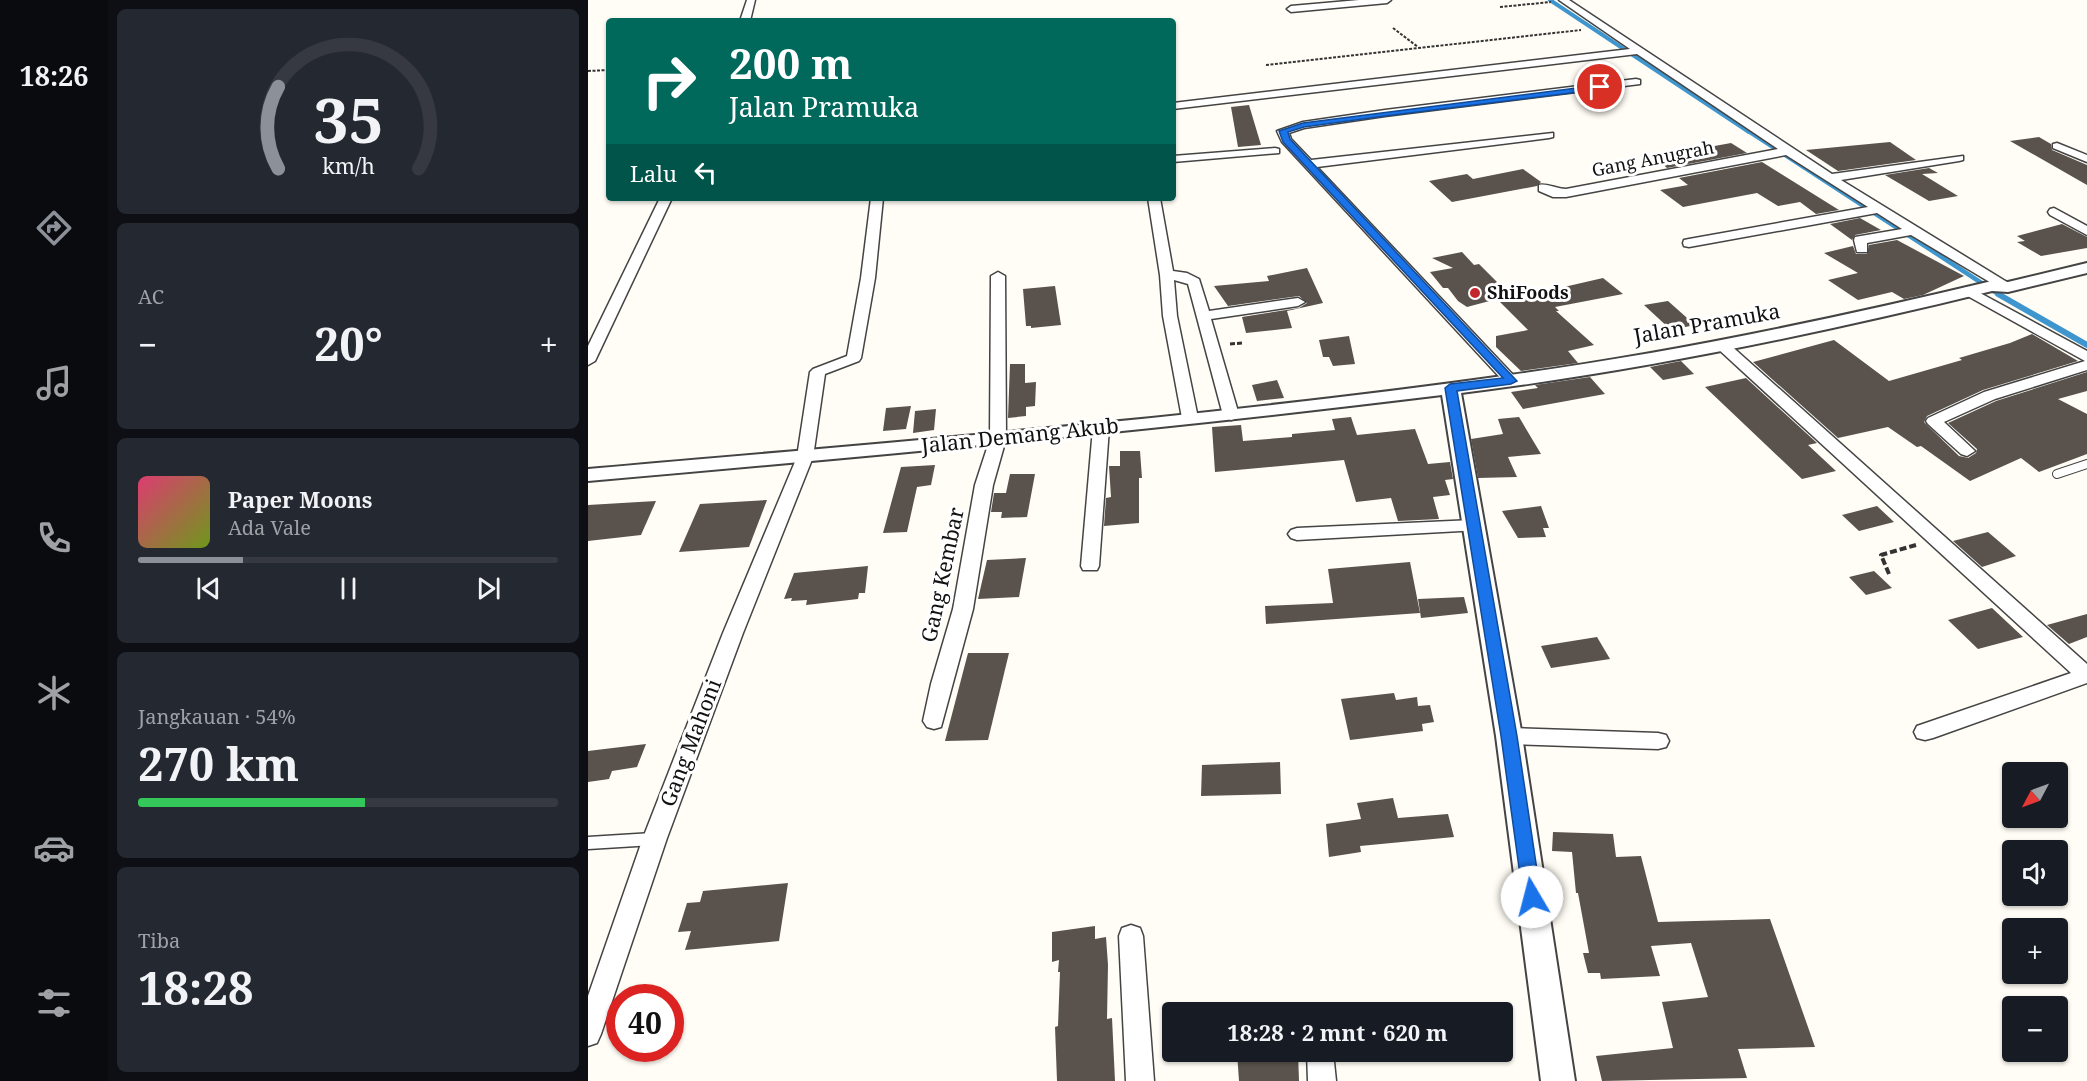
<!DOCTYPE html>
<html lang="id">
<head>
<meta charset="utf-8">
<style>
  :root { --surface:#171b24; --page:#242831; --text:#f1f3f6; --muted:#9ea1a6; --line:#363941; --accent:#8c9099 }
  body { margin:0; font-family:"Noto Serif",serif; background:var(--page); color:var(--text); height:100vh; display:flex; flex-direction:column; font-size:22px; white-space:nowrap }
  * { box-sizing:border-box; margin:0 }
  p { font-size:20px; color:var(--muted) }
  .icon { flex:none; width:33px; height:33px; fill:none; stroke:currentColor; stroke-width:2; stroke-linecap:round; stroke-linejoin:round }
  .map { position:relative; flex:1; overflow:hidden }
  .side { display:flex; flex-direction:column; gap:9px; padding:9px; background:#0d0f14; width:480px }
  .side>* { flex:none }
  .hud { position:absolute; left:18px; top:18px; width:570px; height:183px; border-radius:6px; box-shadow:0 2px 4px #0004; background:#00695c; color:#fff; overflow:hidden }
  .needle { width:39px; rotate:229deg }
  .fabs { position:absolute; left:1414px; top:762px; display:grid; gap:12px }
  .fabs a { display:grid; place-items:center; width:66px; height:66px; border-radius:6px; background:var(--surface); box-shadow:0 2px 4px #0004; font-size:30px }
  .speed { position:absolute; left:18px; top:984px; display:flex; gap:12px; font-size:30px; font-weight:700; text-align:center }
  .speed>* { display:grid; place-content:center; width:78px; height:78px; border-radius:50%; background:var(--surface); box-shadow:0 2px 4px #0004; line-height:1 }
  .speed .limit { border:9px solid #d22; background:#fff; color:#111 }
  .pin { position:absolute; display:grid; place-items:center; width:51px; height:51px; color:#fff; margin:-26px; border:3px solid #fff; border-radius:50%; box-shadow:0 2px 6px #0007 }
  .me { position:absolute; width:66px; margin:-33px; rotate:352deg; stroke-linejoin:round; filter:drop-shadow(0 0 4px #0008) }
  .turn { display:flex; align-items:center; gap:21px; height:126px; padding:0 24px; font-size:27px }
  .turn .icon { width:78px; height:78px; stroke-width:2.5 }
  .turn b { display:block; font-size:42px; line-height:51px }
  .then { display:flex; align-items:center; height:57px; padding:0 24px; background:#0003; gap:12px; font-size:22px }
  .big { font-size:45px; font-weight:700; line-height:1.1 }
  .side .tile { flex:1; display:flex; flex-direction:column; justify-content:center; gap:9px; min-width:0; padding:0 21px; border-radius:9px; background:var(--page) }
  .side .dial { align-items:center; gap:0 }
  .dial svg { height:156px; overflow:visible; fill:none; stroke:var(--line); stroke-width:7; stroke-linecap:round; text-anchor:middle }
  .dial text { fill:var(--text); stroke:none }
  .song { display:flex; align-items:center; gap:18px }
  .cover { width:72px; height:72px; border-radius:9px; background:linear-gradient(135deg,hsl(340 70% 55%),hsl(80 70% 35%)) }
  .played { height:6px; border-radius:3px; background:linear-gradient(90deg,var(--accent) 25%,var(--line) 25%) }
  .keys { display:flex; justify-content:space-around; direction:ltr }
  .heat { display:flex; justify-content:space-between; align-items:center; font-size:33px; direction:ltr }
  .charge { height:9px; border-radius:4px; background:linear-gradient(90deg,#34c759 54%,var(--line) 0) }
  .trip { position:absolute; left:574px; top:1002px; width:351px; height:60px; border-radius:6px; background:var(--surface); box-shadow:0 2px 4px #0004; font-weight:700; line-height:60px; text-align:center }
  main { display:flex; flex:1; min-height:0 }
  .menu { display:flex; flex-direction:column; width:108px; justify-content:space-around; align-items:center; background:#090b0e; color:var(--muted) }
  .menu .icon { width:42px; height:42px }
  .menu .on { color:var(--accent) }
  .menu b { font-size:27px; color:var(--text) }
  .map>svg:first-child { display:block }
</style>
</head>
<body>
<main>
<nav class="menu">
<b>18:26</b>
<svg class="icon on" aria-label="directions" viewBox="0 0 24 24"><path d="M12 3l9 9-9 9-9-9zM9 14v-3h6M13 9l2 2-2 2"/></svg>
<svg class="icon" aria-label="music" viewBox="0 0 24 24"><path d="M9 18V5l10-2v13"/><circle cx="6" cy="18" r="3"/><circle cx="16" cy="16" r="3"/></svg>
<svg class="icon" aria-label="phone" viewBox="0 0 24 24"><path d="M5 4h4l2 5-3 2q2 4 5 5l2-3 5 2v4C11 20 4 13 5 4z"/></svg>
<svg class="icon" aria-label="climate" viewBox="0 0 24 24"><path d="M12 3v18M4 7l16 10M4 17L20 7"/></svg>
<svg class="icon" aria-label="car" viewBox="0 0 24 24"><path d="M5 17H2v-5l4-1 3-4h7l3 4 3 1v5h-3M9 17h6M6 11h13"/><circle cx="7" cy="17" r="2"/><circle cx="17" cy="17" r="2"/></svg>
<svg class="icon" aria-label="filters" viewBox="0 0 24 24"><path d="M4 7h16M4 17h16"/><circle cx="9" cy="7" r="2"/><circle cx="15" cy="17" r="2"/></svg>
</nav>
<section class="side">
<div class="tile dial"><svg viewBox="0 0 100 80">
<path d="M14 69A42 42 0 1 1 86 69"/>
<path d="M14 69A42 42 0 0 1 14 27" stroke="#8c9099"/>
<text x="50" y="56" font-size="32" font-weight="700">35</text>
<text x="50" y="72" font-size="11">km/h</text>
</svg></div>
<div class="tile"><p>AC</p>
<div class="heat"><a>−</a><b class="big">20°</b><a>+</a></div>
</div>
<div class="tile">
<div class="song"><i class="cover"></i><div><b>Paper Moons</b><p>Ada Vale</p></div></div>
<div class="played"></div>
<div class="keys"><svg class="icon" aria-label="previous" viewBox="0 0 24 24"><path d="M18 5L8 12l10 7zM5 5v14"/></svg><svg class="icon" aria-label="pause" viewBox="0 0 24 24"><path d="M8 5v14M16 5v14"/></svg><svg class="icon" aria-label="next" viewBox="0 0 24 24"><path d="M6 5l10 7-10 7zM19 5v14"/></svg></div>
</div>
<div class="tile"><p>Jangkauan · 54%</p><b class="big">270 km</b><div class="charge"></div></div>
<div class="tile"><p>Tiba</p><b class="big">18:28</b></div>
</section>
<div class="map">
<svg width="1499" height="1081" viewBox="0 0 1499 1081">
  <rect width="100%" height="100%" fill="#fffdf5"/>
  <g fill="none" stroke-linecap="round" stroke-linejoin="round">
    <polyline stroke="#3f96cf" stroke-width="4" points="962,0 1161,132"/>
    <polyline stroke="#3f96cf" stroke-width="4.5" points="1159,130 1412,295"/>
    <polyline stroke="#3f96cf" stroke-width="6" points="1410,294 1499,345"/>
  </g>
  <g fill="#5a524d">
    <polygon points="661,105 673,145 650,147 643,107"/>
    <polygon points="1451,137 1463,144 1464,150 1499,165 1499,185 1422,141"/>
    <polygon points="1302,142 1328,160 1250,171 1218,150"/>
    <polygon points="1143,143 1159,153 1079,168 1066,157"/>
    <polygon points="1174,162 1251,210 1228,214 1212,202 1190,206 1169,193 1095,207 1072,190 1100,185 1091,178"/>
    <polygon points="1341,168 1350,173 1334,174 1370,196 1341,201 1297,175"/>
    <polygon points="935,169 953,182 949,186 864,202 841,181 879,174 885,179"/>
    <polygon points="1272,218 1293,230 1267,235 1264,240 1242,224"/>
    <polygon points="1474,224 1499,237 1499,248 1453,256 1429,242 1437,241 1429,236"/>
    <polygon points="1309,240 1376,276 1335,295 1316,299 1304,292 1270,300 1240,280 1270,273 1236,253 1265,246 1268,254 1279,254 1281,245"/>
    <polygon points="874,252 886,265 891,264 922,295 946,290 950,293 1015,278 1035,294 967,307 971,311 968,311 1006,345 980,351 990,363 933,371 908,347 908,336 940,330 909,299 879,307 870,301 860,288 855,288 842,272 865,268 844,258"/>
    <polygon points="719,268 735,303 699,311 704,328 658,333 654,317 711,308 719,303 711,296 640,306 626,286 681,281 679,276"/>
    <polygon points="467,286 473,325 443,328 443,326 438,326 435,289"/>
    <polygon points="1080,301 1107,325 1083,330 1056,305"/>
    <polygon points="1444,334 1490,361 1395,390 1339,416 1336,422 1371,456 1380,458 1388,453 1389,449 1360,423 1408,401 1499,372 1499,391 1470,399 1499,414 1499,454 1451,472 1433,458 1382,481 1333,446 1329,447 1300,427 1250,438 1165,362 1246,340 1301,381 1374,360 1371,358 1422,343"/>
    <polygon points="761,336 767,364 745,366 741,357 735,357 731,340"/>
    <polygon points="1093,361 1106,374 1075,380 1062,367"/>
    <polygon points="422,364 437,364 437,383 448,382 447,406 438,407 438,416 420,418"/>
    <polygon points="1002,377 1017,394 935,409 923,392 950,388 947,385"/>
    <polygon points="1158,378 1229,443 1220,445 1248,471 1214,479 1117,387"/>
    <polygon points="689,380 696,398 669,401 664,385"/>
    <polygon points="323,406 318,429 295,431 298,408"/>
    <polygon points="348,409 346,430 325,433 327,411"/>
    <polygon points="763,417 769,435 827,429 840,464 862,462 865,479 857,480 862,495 845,497 851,519 810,521 803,498 768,502 756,460 627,472 624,427 653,425 655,441 704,437 704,434 747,430 744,419"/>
    <polygon points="931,417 953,454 920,457 929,477 890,478 883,439 915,434 910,419"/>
    <polygon points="532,451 552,451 554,478 551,478 551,523 516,526 518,498 523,497 521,466 532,466"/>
    <polygon points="347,465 343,485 329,487 319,532 295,533 313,467"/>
    <polygon points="422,474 447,474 439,517 413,518 414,512 403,512 406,493 418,493"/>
    <polygon points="179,500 161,547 91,552 112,504"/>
    <polygon points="68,501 53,535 0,541 0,505"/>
    <polygon points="953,506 961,528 955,528 958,537 930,538 914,511"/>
    <polygon points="1289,506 1306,522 1271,531 1254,515"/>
    <polygon points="1400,532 1428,556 1394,567 1365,541"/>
    <polygon points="438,558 431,597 390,599 399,560"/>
    <polygon points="822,562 832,613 678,624 677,606 745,603 740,569"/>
    <polygon points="280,566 277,593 271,593 270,599 218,605 219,600 203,601 204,598 196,599 206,573"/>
    <polygon points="1286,571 1304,588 1278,595 1261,577"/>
    <polygon points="876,597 880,613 833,618 830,599"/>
    <polygon points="1404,608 1435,637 1390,649 1360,620"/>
    <polygon points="1499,614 1499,637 1481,644 1459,625"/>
    <polygon points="1009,637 1022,659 963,668 953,646"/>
    <polygon points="380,653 421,653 400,740 357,741"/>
    <polygon points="806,693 808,700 829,697 830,706 842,705 846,722 834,724 835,731 762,740 753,699"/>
    <polygon points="58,744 49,767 24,771 21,779 0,782 0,751"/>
    <polygon points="692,762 693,794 613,796 614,765"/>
    <polygon points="805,798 810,818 860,814 866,837 772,846 773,852 741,857 738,824 773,819 769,803"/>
    <polygon points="965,832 1025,834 1028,857 1053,856 1070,922 1182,919 1227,1047 1150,1049 1159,1078 1014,1081 1008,1056 1085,1048 1074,1002 1120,997 1103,943 1063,946 1072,976 1013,979 1012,973 1000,973 995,953 1001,953 990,893 988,893 984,852 964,851"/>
    <polygon points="200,883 191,941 97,950 103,931 90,932 99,903 112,902 115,891"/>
    <polygon points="507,926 507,939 518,937 520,965 519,1019 524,1018 527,1081 469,1081 467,1027 470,1026 472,972 470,972 471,960 464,962 464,932"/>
    <polygon points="649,1052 710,1052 711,1081 651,1081"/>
  </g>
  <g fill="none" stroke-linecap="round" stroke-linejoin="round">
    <defs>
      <polyline id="service-far1" points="1469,474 1499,464"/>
      <polyline id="service" points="0,843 65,839"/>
      <g id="minor">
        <polygon points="159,0 167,0 162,21 152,21"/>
        <polygon points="771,0 803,0 799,3 703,12 699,9 703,6"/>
        <path d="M 971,0 L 981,0 L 1244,174 L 1375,156 L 1375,160 L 1371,161 L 1253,180 L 1427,287 L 1425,290 L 1415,290 L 1323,235 L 1279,243 L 1279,252 L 1269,252 L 1266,240 L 1267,237 L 1314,229 L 1289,213 L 1101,247 L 1096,246 L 1095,243 L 1096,240 L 1101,239 L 1280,207 L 1198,155 L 978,197 L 965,197 L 951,191 L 951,185 C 959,183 969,189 978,189 L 1190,149 L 1049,54 L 585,109 L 585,103 L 1042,49 Z"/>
        <polygon points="1048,79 1052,80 1052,84 797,116 716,128 701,133 703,139 723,160 965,133 965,137 961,138 729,167 928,378 931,381 928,384 918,384 694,142 689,131 715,122 797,110"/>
        <polygon points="1469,143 1499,155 1499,162 1465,148 1465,144"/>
        <polygon points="687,148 691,149 691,153 585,162 585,156"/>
        <polygon points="72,198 84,198 7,361 0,365 0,346"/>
        <polygon points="283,198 295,198 287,278 273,358 271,361 237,374 225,457 155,633 79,838 13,1034 9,1043 0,1046 0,996 55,838 135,633 209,457 222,372 225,369 259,356 273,278"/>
        <polygon points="560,198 572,198 585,271 599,273 611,279 621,311 710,298 717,302 710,306 623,319 651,415 649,418 643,420 635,415 600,284 586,280 589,316 610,418 602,423 594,418 575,316 572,275"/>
        <polygon points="1466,208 1499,226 1499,235 1462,215 1460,212 1462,209"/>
        <polygon points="410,272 417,276 418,439 405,485 385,609 353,727 346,729 339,727 335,721 343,684 365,609 387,485 402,439 403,276"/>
        <polygon points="1381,287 1499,351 1499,370 1407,399 1356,422 1387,451 1379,456 1373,454 1340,424 1338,421 1340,418 1396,392 1497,361 1376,294 1374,291 1376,288"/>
        <polygon points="1134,341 1139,342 1499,664 1499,683 1345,738 1337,740 1329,738 1326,732 1329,726 1483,673 1129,348 1127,345 1129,342"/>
        <polygon points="513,423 521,428 511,566 509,570 495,570 493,566 505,428"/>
        <polygon points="885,520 891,522 894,526 891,530 709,540 703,538 700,534 703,530 709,528"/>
        <polygon points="921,728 1070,733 1078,735 1081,741 1078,747 1070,749 921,744 913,742 910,736 913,730"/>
        <polygon points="543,925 552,928 555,936 566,1081 538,1081 531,936 534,928"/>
        <polygon points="719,1052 745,1052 748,1081 720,1081"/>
      </g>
      <path id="tertiary" d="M 1499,263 L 1499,273 L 1420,292 L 1404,291 C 1229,334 1052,371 873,393 L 934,736 L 987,1081 L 953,1081 L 908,736 L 854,395 C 570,430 285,456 0,481 L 0,469 C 307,442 616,418 922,375 C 1084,353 1245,319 1404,281 L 1420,282 Z"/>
    </defs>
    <use href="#service-far1" stroke="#444" stroke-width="10"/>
    <use href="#service" stroke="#444" stroke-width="15"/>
    <use href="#minor" stroke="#444" stroke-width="3"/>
    <use href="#tertiary" stroke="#444" stroke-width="4"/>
    <g stroke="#333" stroke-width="2" stroke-dasharray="3 1.5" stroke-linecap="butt">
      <polyline points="912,7 963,2"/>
      <polyline points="805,28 830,47"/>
      <polyline points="678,65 993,30"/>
      <polyline points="0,71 21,70"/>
    </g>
    <polyline stroke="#333" stroke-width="3" stroke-dasharray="5 2" stroke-linecap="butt" points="642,344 655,343"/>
    <polyline stroke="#333" stroke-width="4" stroke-dasharray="7 3" stroke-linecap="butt" points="1301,574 1293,555 1328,545"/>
    <use href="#service-far1" stroke="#fff" stroke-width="8"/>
    <use href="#service" stroke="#fff" stroke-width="12"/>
    <use href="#minor" fill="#fff" fill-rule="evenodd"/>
    <use href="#tertiary" fill="#fff" fill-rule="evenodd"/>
  </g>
  <polygon fill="#1a73e8" stroke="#114b97" stroke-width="1.5" points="1012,85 1016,87 1015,89 797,116 716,127 700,132 702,139 929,381 923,384 869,391 929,736 953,897 951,902 944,905 938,902 935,897 913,736 857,388 862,384 915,378 695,142 691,131 715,123"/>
  <circle fill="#c4262e" stroke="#fff" stroke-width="2" cx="887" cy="293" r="6"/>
  <g text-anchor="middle" stroke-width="6" stroke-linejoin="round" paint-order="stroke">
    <g font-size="18" fill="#111" stroke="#fff">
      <text transform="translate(1065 159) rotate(-11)" y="6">Gang Anugrah</text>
    </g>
    <g font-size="18" font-weight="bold" fill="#111" stroke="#fff" text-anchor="start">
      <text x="899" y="299">ShiFoods</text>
    </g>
    <g font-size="21" fill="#111" stroke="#fff">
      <text transform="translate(1119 324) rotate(-10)" y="7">Jalan Pramuka</text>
      <text transform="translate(432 436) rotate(-6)" y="7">Jalan Demang Akub</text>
      <text transform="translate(355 575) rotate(-78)" y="7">Gang Kembar</text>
      <text transform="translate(103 743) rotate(-69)" y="7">Gang Mahoni</text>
    </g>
  </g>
</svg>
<div class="fabs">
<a><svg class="needle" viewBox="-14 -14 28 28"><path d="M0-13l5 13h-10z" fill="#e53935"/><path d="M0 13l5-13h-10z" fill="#9ea1a6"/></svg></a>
<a><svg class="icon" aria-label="sound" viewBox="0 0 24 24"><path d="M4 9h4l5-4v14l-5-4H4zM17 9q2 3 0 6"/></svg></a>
<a>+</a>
<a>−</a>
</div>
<div class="speed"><div class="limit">40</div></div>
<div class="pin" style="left:1012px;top:87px;background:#d93025"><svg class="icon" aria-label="arrive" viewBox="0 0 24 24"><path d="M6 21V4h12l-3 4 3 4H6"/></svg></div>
<svg class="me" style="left:944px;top:897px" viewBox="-20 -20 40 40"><circle r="19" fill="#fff"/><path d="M0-13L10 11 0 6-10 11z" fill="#1a73e8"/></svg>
<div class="trip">18:28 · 2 mnt · 620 m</div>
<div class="hud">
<div class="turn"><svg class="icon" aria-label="right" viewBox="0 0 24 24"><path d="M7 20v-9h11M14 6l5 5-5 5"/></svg><div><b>200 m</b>Jalan Pramuka</div></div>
<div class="then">Lalu<svg class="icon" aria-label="left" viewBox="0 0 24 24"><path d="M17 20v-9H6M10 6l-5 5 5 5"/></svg></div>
</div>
</div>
</main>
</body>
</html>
